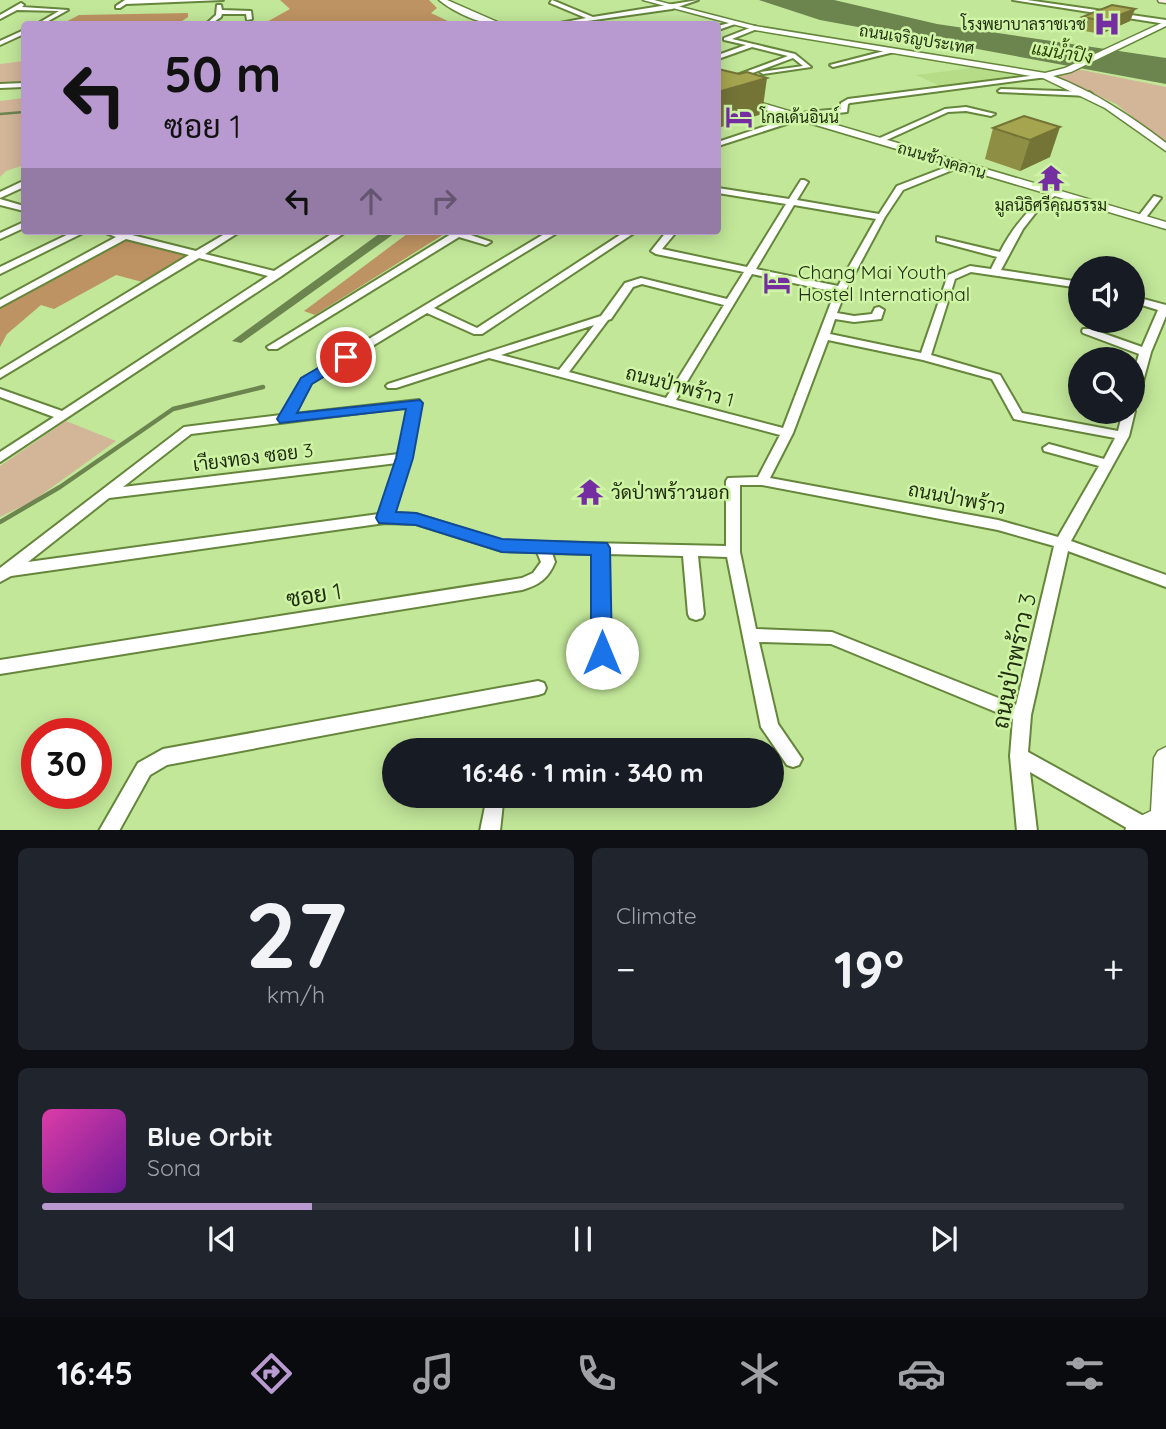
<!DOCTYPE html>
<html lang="en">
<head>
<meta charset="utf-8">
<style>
  :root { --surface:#171b24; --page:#20242c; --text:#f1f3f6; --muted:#9ea1a6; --line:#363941; --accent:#b99ad0 }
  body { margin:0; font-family:Quicksand,Sarabun,sans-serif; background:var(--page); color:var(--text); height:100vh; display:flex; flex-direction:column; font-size:26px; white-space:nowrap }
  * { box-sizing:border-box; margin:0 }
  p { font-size:23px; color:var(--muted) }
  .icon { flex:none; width:38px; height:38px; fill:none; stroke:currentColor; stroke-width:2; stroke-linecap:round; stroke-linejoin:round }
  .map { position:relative; height:830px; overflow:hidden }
  .panel { display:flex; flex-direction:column; gap:18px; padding:18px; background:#0d0f14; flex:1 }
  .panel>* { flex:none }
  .hud { position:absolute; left:21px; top:21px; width:700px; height:214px; border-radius:7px; box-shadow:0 4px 18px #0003; background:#b99ad0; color:#111; overflow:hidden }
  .tools { position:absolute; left:1068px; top:256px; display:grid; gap:14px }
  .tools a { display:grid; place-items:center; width:77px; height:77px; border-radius:50%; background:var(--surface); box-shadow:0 4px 18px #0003; font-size:35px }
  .speed { position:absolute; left:21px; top:718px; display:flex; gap:14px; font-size:35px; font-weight:700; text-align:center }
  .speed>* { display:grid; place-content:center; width:91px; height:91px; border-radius:50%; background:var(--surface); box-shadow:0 4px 18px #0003; line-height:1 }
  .speed .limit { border:10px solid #d22; background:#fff; color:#111 }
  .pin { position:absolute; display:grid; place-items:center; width:60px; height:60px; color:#fff; margin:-30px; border:4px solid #fff; border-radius:50%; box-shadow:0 2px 7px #0007 }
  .me { position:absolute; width:77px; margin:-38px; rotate:0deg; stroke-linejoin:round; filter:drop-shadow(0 0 5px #0008) }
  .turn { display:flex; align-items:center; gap:24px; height:147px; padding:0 28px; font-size:32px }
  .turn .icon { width:91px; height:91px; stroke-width:2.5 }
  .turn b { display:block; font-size:49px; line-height:60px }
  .lanes { display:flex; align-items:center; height:66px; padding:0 28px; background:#0003; justify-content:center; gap:35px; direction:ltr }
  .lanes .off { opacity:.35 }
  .big { font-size:52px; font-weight:700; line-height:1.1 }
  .panel .tile { flex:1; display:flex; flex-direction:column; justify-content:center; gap:10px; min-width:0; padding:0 24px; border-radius:10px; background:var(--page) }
  .panel .dial { align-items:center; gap:0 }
  .dial b { font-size:91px; line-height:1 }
  .song { display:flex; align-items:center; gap:21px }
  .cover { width:84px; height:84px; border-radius:10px; background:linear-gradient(135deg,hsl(320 70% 55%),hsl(280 70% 35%)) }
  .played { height:7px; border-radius:4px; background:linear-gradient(90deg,var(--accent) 25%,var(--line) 25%) }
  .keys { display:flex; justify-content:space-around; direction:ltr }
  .heat { display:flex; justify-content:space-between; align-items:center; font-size:38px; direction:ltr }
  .panel .tiles { flex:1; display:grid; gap:18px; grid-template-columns:1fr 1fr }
  .tile:last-child { grid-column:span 2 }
  .trip { position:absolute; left:382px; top:738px; width:402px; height:70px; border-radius:35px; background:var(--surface); box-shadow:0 4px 18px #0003; font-weight:700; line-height:70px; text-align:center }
  .tab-bar { display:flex; height:112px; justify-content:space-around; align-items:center; background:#090b0e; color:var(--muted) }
  .tab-bar .icon { width:49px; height:49px }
  .tab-bar .current { color:var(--accent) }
  .tab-bar b { font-size:32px; color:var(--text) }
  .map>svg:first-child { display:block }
</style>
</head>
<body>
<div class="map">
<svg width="1166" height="831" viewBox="0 0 1166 831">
  <rect width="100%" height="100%" fill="#c2e799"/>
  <polygon fill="#b6dc88" points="979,67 1030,76 942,87 916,75"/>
  <g fill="#d3b698">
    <polygon points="24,61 24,83 0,85 0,64"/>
    <polygon points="1077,69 1166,87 1166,143 1116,104 1057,77"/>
    <polygon points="24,98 24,165 6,171 0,177 0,101"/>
    <polygon points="66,421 116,441 33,501 0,517 0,466"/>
  </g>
  <g fill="#be9363">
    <polygon points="280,0 429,0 437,8 431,13 454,24 263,24 290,9"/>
    <polygon points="188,13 188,17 182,21 187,24 62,24 79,15"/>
    <polygon points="411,231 449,231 315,315 304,311"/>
    <polygon points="126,239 192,254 146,283 116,275 54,309 41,305 7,334 0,347 0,307"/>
  </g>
  <g fill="#6c854f">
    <polygon points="759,0 834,0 937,24 1166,58 1166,84 820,20"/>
    <polygon points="383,231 398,231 241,343 232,341"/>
  </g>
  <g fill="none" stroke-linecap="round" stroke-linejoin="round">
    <polyline stroke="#6c854f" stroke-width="2.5" points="0,114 24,112"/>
    <polyline stroke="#6c854f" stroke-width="4.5" points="0,522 60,487 173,409 263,387"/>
    <defs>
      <g id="minor">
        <polygon points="125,0 223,0 126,4 120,8 116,8 116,6"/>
        <polygon points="552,0 593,17 698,0 672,9 566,24 555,24 586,18 550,3"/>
        <polygon points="1013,0 1027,0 1166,20 1166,24"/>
        <polygon points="21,3 24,5 22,7 68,10 43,24 37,24 59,11 17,10 0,19 0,15"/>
        <polygon points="217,5 221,5 222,10 251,11 252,19 247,20 246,14 222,14 221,17 211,24 206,24 216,15"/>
        <polygon points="733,22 738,23 718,30 718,26"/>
        <polygon points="755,26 757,29 732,39 795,54 811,67 763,74 760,72 803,66 793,58 718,86 718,82 788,56 752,47 718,59 718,55 746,45 724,40 724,38"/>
        <polygon points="24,30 24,34 0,45 0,41"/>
        <polygon points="892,49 894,52 833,67 830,65"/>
        <polygon points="1045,74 1047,75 1047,77 850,103 848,104 847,112 811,116 718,146 718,142 807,112 841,109 841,103 848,99"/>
        <polygon points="24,83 24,87 0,88 0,84"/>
        <polygon points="1001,89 1089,92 1092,94 1089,96 999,92 998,91"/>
        <polygon points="966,107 995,114 991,116 966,111 948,112 880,143 873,141 945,109"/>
        <path d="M 957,163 L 961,165 L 960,167 L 903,190 L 885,217 L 846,290 L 837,313 L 854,316 L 872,314 L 875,308 L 879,307 L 884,310 L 881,319 L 854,322 L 835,319 L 830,334 L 921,353 L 948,275 L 970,266 L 991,269 L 997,257 L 937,241 L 937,237 L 1000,252 C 1013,227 1029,208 1051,191 L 1058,193 L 1037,211 L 1023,229 L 1001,270 L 1080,282 L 1080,288 L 971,272 L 955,279 L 931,355 L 1000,375 L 1022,413 L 1118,431 L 1123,411 L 1132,411 L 1132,408 L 1135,411 L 1129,436 L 1071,541 L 1166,575 L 1166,587 L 1068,551 L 1031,715 L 1028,752 L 1151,820 L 1154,827 L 1152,831 L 1132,831 L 1030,772 L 1037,831 L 1017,831 L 1010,756 L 1013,719 L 831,644 L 759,642 L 778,724 L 802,759 L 799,765 L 793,767 L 787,765 L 761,727 L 727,557 L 698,556 L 704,614 L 702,618 L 696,620 L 690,618 L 688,614 L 683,556 L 607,554 L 610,653 L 608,658 L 602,660 L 596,658 L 594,653 L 593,554 L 552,553 L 555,562 C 548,579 539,585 522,590 L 0,674 L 0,660 L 522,578 L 533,573 L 541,562 L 537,552 L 502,551 L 416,524 L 385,523 L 11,576 L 0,582 L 0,568 L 184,427 L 281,415 L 302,379 L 549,231 L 560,231 L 434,308 L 477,328 L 626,231 L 637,231 L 482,334 L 474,334 L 427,313 L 311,383 L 294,414 L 419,400 L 421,403 L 411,458 L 394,513 L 416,514 L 502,541 L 726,546 L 726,481 L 728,478 L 758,477 L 780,435 L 489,358 L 396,388 L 388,388 L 386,386 L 388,384 L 601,316 L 625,283 L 641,278 L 727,299 L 744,272 L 656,254 L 651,251 L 667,231 L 677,231 L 662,249 L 747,267 L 786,204 L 718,193 L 718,188 L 789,199 L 801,180 L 804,180 L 808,182 L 797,200 L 879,214 L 897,186 ZM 794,205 L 876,219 L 838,286 L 756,269 ZM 752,274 L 835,292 L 783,428 L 676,400 ZM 642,284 L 724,305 L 666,398 L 569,372 L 608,320 L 611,319 L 633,287 ZM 594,325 L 559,370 L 501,355 ZM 828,340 L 923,360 L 992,379 L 1014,419 L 1115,438 L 1104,459 L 1049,444 L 1043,448 L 1044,451 L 1099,466 L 1058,537 L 998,520 L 770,478 L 793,433 ZM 408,407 L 399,454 L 123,487 L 191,434 ZM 397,463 L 379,514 L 28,562 L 109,498 ZM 740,485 L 762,485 L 998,530 L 1054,546 L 1016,705 L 832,632 L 756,629 L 740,552 Z"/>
        <polygon points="21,182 24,182 24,187 0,198 0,192"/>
        <polygon points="1154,196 1161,198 1144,220 1138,220 1137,218"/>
        <polygon points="0,199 24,206 24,211 0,205"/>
        <polygon points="24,222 24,228 0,239 0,233"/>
        <polygon points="75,231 87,231 0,274 0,267"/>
        <path d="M 100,231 C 111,231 122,231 131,232 L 132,235 L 196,251 L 230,231 L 241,231 L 205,254 L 274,271 L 336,231 L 347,231 L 280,277 L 0,462 L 0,452 L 54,417 L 0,397 L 0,389 L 62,411 L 268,276 L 199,258 L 0,378 L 0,370 L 189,255 L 126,239 L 0,307 L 0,300 L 116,237 Z"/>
        <polygon points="456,231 467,231 465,233 491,242 486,245 459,237 277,349 269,349 267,347"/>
        <polygon points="1132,296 1166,305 1166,316 1151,352 1138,400 1132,404 1132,378 1139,354 1083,333 1082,331 1083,329 1091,329 1142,347 1158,310 1132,302"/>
        <polygon points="538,681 544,683 546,688 544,693 538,695 167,765 150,775 119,831 99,831 138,763 163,749"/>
        <polygon points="500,796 503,803 500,831 480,831 487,797"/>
      </g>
      <g id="tertiary">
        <path d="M 439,0 L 447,0 L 502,24 C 482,26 454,12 439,0 Z"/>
        <path d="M 643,0 L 654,0 L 755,26 L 1045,73 L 1065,68 L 1166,21 L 1166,26 L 1071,72 L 1053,76 C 1095,92 1131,116 1166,143 L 1166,151 L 1105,108 L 1043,78 L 755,30 Z"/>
        <polygon points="718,90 1166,222 1166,229 718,96"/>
        <polygon points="1166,747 1166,831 1125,831 1128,822 1151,811 1154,758 1158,751"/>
      </g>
      <polygon id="secondary" points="1158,0 1166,0 1166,3 1159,2"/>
    </defs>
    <use href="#minor" stroke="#65863b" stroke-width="4"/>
    <use href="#tertiary" stroke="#65863b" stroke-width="3"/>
    <use href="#secondary" stroke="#65863b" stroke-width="3"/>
    <use href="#minor" fill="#fff" fill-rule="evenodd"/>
    <use href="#tertiary" fill="#fff" fill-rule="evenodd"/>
    <use href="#secondary" fill="#feecee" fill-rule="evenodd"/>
  </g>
  <g fill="#8e8e44">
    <polygon points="1135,9 1130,21 1101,34 1079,30 1082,17"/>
    <polygon points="1024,116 1050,157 1020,171 985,159 993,128"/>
  </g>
  <g fill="#747437">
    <polygon points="1135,9 1130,21 1101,34 1105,21"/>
    <polygon points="767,78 762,114 718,128 718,92"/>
    <polygon points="1060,127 1050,157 1020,171 1030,140"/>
  </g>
  <g fill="#a5a54f" stroke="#747437" stroke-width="2">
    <polygon points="1112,5 1135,9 1105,21 1082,17"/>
    <polygon points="718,69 739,74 747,72 767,78 718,92"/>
    <polygon points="1024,116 1060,127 1030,140 993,128"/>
  </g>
  <polygon fill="#1a73e8" stroke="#114b97" stroke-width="2" points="346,352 353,357 351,360 312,384 297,413 420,400 423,403 413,458 396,512 416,513 502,539 607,543 610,548 612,653 609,659 602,662 594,659 591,653 591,555 502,552 416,525 379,523 376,518 396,458 406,409 280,423 277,419 301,378"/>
  <defs>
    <symbol id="hospital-bare" viewBox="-9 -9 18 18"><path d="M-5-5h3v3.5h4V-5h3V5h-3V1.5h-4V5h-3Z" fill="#752ea2" stroke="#cff4a6" stroke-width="2.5" paint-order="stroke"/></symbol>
    <symbol id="hotel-bare" viewBox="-9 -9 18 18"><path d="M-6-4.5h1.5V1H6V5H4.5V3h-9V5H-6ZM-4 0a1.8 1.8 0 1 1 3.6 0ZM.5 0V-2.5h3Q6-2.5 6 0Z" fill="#752ea2" stroke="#cff4a6" stroke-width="2.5" paint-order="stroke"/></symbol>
    <symbol id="temple-bare" viewBox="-9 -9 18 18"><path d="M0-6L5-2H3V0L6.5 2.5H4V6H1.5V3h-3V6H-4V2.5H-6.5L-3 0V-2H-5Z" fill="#752ea2" stroke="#cff4a6" stroke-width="2.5" paint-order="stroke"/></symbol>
  </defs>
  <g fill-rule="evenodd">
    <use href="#hospital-bare" x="1088" y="5" width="38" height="38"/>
    <use href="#hotel-bare" x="720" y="98" width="38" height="38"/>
    <use href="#temple-bare" x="1032" y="159" width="38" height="38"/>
    <use href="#hotel-bare" x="758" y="264" width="38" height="38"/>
    <use href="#temple-bare" x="571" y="473" width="38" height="38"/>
  </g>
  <g text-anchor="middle" stroke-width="5" stroke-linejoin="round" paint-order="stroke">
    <g font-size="16" fill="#1f2c0d" stroke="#cff4a6" text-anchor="end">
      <text x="1086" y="30">โรงพยาบาลราชเวช</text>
      <text x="760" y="123" text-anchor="start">โกลเด้นอินน์</text>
      <text x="1051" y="211" text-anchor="middle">มูลนิธิศรีคุณธรรม</text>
    </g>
    <g font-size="16" fill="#1f2c0d" stroke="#cff4a6">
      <text transform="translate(917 39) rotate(9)" y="6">ถนนเจริญประเทศ</text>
      <text transform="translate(942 160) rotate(17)" y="6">ถนนช้างคลาน</text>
    </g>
    <g font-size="18" font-style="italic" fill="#2b4202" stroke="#cff4a6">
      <text transform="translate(1062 53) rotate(9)" y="6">แม่น้ำปิง</text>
    </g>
    <g font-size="19" fill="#1f2c0d" stroke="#cff4a6" text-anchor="start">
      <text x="798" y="279">Chang Mai Youth<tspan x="798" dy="22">Hostel International</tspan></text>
      <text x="611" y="499">วัดป่าพร้าวนอก</text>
    </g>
    <g font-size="19" fill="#1f2c0d" stroke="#cff4a6">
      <text transform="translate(680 386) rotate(15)" y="7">ถนนป่าพร้าว 1</text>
      <text transform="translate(253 457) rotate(-7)" y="7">เาียงทอง ซอย 3</text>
      <text transform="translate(957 498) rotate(11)" y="7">ถนนป่าพร้าว</text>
    </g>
    <g font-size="23" fill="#1f2c0d" stroke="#cff4a6">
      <text transform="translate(314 595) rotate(-9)" y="8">ซอย 1</text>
      <text transform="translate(1014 661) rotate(-78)" y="8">ถนนป่าพร้าว 3</text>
    </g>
  </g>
</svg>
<div class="tools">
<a><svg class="icon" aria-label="sound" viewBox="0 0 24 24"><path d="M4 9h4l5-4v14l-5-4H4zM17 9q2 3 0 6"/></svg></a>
<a><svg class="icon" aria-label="search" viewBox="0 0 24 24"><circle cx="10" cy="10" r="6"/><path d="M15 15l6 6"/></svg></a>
</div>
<div class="speed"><div class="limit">30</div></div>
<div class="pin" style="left:346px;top:357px;background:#d93025"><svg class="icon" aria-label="arrive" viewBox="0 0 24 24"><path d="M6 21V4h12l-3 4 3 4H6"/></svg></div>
<svg class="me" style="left:602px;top:653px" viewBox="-20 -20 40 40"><circle r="19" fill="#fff"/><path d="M0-13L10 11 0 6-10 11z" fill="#1a73e8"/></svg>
<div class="trip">16:46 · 1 min · 340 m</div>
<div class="hud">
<div class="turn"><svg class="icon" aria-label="left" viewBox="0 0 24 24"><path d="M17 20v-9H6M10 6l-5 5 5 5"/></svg><div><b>50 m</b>ซอย 1</div></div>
<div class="lanes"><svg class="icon" aria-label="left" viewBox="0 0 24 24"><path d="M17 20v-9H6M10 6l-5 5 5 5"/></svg><svg class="icon off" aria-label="ahead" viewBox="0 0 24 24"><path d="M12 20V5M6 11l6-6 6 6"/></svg><svg class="icon off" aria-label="right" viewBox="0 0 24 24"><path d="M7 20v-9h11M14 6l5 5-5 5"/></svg></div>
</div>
</div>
<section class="panel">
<div class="tiles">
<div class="tile dial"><b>27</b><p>km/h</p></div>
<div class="tile"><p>Climate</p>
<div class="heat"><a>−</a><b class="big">19°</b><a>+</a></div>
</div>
<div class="tile">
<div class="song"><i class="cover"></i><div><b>Blue Orbit</b><p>Sona</p></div></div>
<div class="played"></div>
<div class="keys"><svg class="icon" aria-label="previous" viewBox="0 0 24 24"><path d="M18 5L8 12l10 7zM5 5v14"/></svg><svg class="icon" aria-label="pause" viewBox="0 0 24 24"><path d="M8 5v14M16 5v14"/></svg><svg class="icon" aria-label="next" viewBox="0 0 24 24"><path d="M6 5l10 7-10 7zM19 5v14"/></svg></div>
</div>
</div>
</section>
<nav class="tab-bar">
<b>16:45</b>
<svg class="icon current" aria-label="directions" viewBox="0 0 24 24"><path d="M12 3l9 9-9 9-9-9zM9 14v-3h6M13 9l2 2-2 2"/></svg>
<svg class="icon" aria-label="music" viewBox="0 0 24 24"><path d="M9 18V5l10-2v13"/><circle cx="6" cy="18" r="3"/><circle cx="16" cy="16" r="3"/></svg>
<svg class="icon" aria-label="phone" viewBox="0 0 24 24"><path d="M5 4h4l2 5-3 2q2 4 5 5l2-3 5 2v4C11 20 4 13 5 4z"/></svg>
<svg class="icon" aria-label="climate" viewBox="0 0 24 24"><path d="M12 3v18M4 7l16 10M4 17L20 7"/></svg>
<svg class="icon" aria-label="car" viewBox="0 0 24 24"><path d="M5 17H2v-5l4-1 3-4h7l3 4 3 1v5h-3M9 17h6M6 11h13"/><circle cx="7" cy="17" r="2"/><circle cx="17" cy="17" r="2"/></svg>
<svg class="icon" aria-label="filters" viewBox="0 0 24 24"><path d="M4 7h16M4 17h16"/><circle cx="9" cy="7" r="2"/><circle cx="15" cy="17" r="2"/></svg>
</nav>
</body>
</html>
